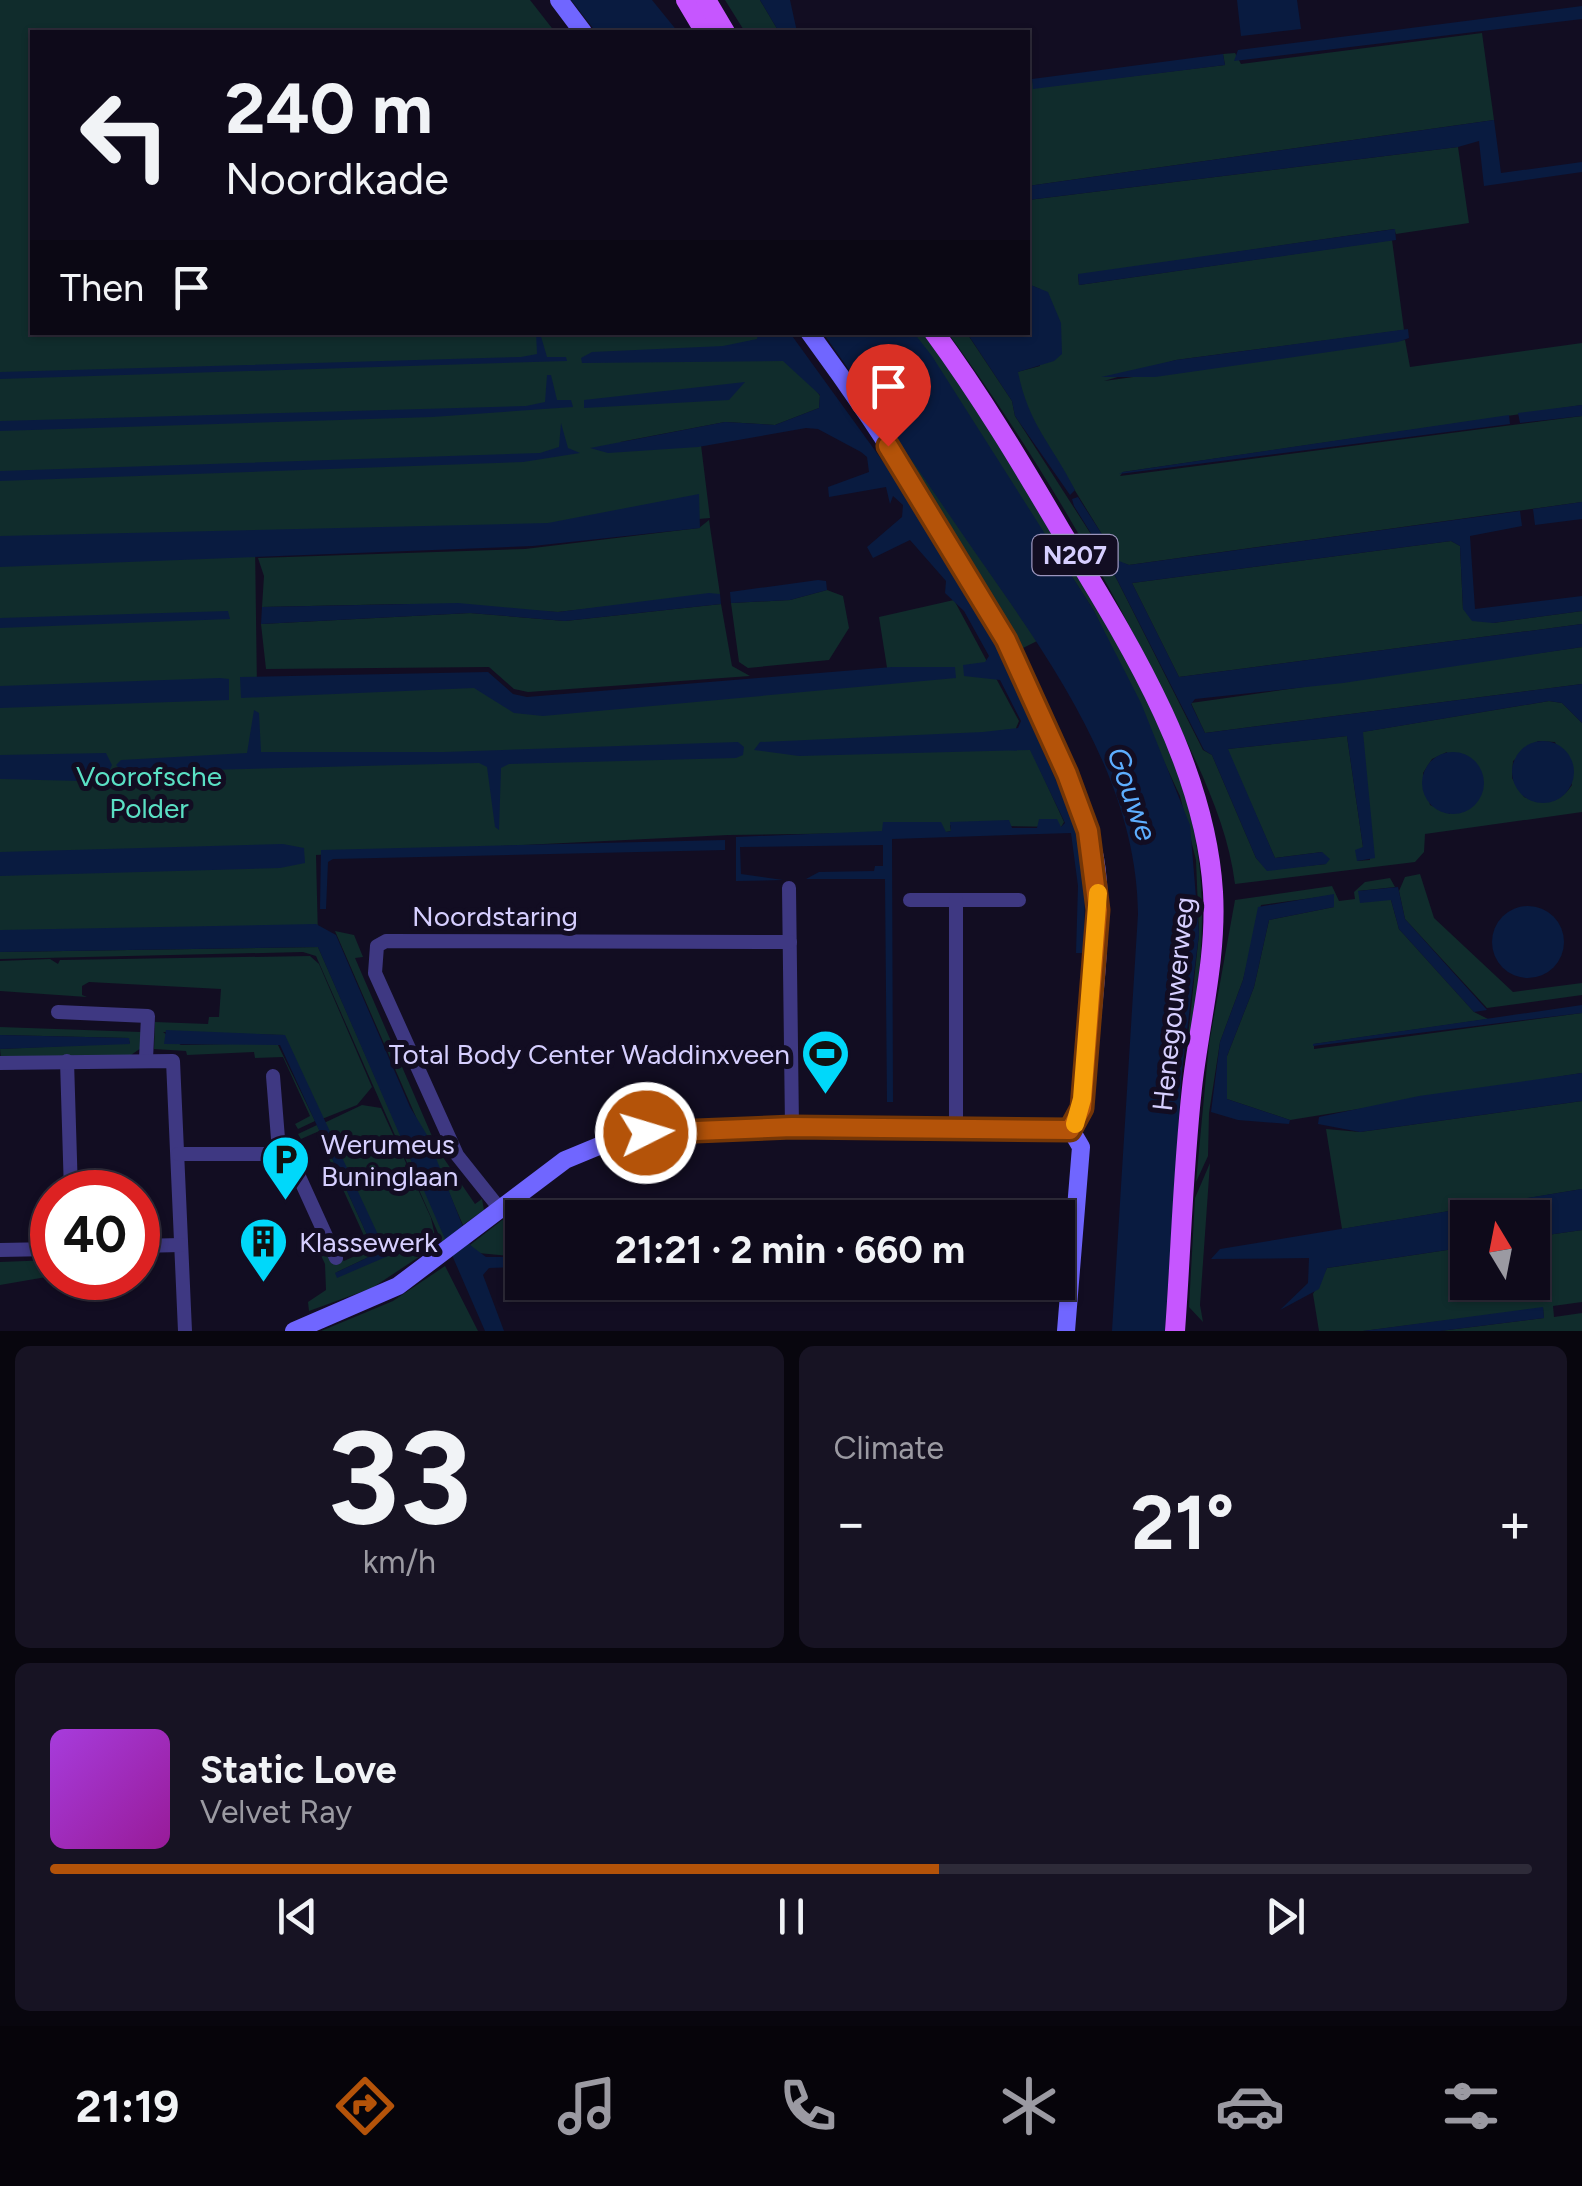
<!DOCTYPE html>
<html lang="en">
<head>
<meta charset="utf-8">
<style>
  :root { --surface:#0e0a1a; --page:#171323; --text:#f1f3f6; --muted:#9b9aa2; --line:#2e2b39; --accent:#b45309 }
  body { margin:0; font-family:Figtree,sans-serif; background:var(--page); color:var(--text); height:100vh; display:flex; flex-direction:column; font-size:38px; white-space:nowrap }
  * { box-sizing:border-box; margin:0 }
  p { font-size:32px; color:var(--muted) }
  .icon { flex:none; width:55px; height:55px; fill:none; stroke:currentColor; stroke-width:2; stroke-linecap:round; stroke-linejoin:round }
  .map { position:relative; height:1331px; overflow:hidden }
  .panel { display:flex; flex-direction:column; gap:15px; padding:15px; background:#08060e; flex:1 }
  .panel>* { flex:none }
  .banner { position:absolute; left:30px; top:30px; width:1000px; height:305px; border-radius:0px; box-shadow:0 2px 8px #0004,0 0 0 2px var(--line); background:#0e0a1a; color:var(--text); overflow:hidden }
  .needle { width:65px; rotate:350deg }
  .tools { position:absolute; left:1450px; top:1200px; display:grid; gap:20px }
  .tools a { display:grid; place-items:center; width:100px; height:100px; border-radius:0px; background:var(--surface); box-shadow:0 2px 8px #0004,0 0 0 2px var(--line); font-size:50px }
  .speed { position:absolute; left:30px; top:1170px; display:flex; gap:20px; font-size:50px; font-weight:700; text-align:center }
  .speed>* { display:grid; place-content:center; width:130px; height:130px; border-radius:50%; background:var(--surface); box-shadow:0 2px 8px #0004,0 0 0 2px var(--line); line-height:1 }
  .speed .limit { border:15px solid #d22; background:#fff; color:#111 }
  .pin { position:absolute; display:grid; place-items:center; width:85px; height:85px; color:#fff; margin:-102px -42px; border-radius:50% 50% 50% 0; rotate:-45deg; box-shadow:0 0 10px #0007 }
  .pin .icon { rotate:45deg }
  .me { position:absolute; width:110px; margin:-55px; rotate:85deg; stroke-linejoin:round; filter:drop-shadow(0 0 8px #0008) }
  .turn { display:flex; align-items:center; gap:35px; height:210px; padding:0 30px; font-size:45px }
  .turn .icon { width:130px; height:130px; stroke-width:2.5 }
  .turn b { display:block; font-size:70px; line-height:85px }
  .then { display:flex; align-items:center; height:95px; padding:0 30px; background:#0003; gap:20px; font-size:38px }
  .big { font-size:75px; font-weight:700; line-height:1.1 }
  .panel .widget { flex:1; display:flex; flex-direction:column; justify-content:center; gap:15px; min-width:0; padding:0 35px; border-radius:15px; background:var(--page) }
  .panel .dial { align-items:center; gap:0 }
  .dial b { font-size:130px; line-height:1 }
  .song { display:flex; align-items:center; gap:30px }
  .cover { width:120px; height:120px; border-radius:15px; background:linear-gradient(135deg,hsl(280 70% 55%),hsl(300 70% 35%)) }
  .played { height:10px; border-radius:5px; background:linear-gradient(90deg,var(--accent) 60%,var(--line) 60%) }
  .keys { display:flex; justify-content:space-around; direction:ltr }
  .heat { display:flex; justify-content:space-between; align-items:center; font-size:55px; direction:ltr }
  .panel .tiles { flex:1; display:grid; gap:15px; grid-template-columns:1fr 1fr }
  .widget:last-child { grid-column:span 2 }
  .trip { position:absolute; left:505px; top:1200px; width:570px; height:100px; border-radius:0px; background:var(--surface); box-shadow:0 2px 8px #0004,0 0 0 2px var(--line); font-weight:700; line-height:100px; text-align:center }
  .tabs { display:flex; height:160px; justify-content:space-around; align-items:center; background:#06040a; color:var(--muted) }
  .tabs .icon { width:70px; height:70px }
  .tabs .current { color:var(--accent) }
  .tabs b { font-size:45px; color:var(--text) }
  .map>svg:first-child { display:block }
</style>
</head>
<body>
<div class="map">
<svg width="1582" height="1331" viewBox="0 0 1582 1331">
  <rect width="100%" height="100%" fill="#120d22"/>
  <g fill="#102c2c" fill-rule="evenodd">
    <polygon points="0,0 530,0 555,32 32,32 32,332 778,333 820,396 819,408 775,425 725,422 620,442 700,437 710,518 491,537 255,544 257,690 476,682 526,706 888,674 879,617 954,600 1019,721 1016,728 1025,750 1031,750 1064,822 1061,827 950,825 951,831 946,832 728,835 316,855 318,938 0,944"/>
    <polygon points="725,0 760,0 779,32 745,32"/>
    <polygon points="1482,33 1494,120 1028,186 1028,79 1032,79 1034,88 1225,65 1223,54 1235,53 1241,64"/>
    <polygon points="1458,147 1469,223 1396,234 1394,229 1078,275 1079,285 1392,240 1404,330 1176,360 1104,381 1405,340 1410,367 1582,343 1582,405 1123,472 1120,476 1582,416 1582,502 1129,565 1119,562 1026,411 1017,372 1040,366 1040,289 1028,284 1028,200"/>
    <path d="M 914,333 L 924,333 C 972,396 1010,464 1051,532 C 1111,633 1185,742 1199,863 C 1209,945 1192,1031 1180,1112 L 1199,934 L 1196,860 L 1180,796 L 1094,611 Z"/>
    <path d="M 948,333 L 968,335 L 1012,401 L 1015,416 L 1105,556 L 1203,750 L 1212,755 L 1256,858 L 1267,870 L 1326,864 L 1322,852 L 1275,858 L 1227,749 L 1347,736 L 1363,847 L 1357,861 L 1370,860 L 1362,732 L 1549,701 L 1562,703 L 1582,723 L 1582,812 L 1425,834 L 1424,852 L 1415,862 L 1235,884 C 1228,825 1199,767 1173,713 C 1110,581 1034,451 948,333 ZM 1538,741 L 1555,742 L 1572,785 C 1559,804 1545,805 1524,797 L 1512,778 L 1513,761 ZM 1447,752 L 1450,814 L 1430,805 L 1423,773 L 1432,759 Z"/>
    <polygon points="884,418 1037,641 1021,649"/>
    <polygon points="709,520 720,594 558,612 405,604 262,607 264,576 258,558 525,549 699,528"/>
    <polygon points="1451,541 1460,546 1463,609 1493,623 1582,611 1582,624 1179,677 1132,583"/>
    <polygon points="827,590 843,596 849,628 829,660 748,668 739,662 731,603 790,600"/>
    <polygon points="721,604 732,666 750,676 528,692 514,689 489,667 266,669 261,624 470,613 565,621"/>
    <polygon points="1582,647 1582,684 1205,733 1191,703"/>
    <polygon points="1420,874 1434,918 1513,992 1582,983 1582,995 1487,1008 1405,919 1399,891 1405,877"/>
    <polygon points="1390,878 1395,887 1358,891 1391,900 1399,929 1474,1012 1488,1019 1314,1044 1314,1049 1582,1013 1582,1073 1290,1120 1227,1099 1227,1056 1254,987 1269,920 1334,907 1334,895 1261,905 1243,980 1220,1042 1209,1113 1208,1156 1196,1182 1209,1044 1235,900 1332,886 1339,901 1355,899 1354,892 1365,882"/>
    <polygon points="335,931 354,935 363,957 355,958 438,1150 475,1204 482,1199 484,1210 463,1225"/>
    <polygon points="318,947 446,1238 442,1242 316,956 303,952 0,959 0,952"/>
    <polygon points="310,956 319,964 372,1087 357,1105 322,1119 284,1035 163,1032 181,1045 277,1043 315,1121 298,1129 295,1124 310,1116 283,1057 255,1058 254,1052 187,1055 186,1051 154,1049 155,1022 208,1024 209,1017 219,1017 221,989 89,982 82,986 82,995 87,997 0,991 0,961 50,959 58,964 60,960"/>
    <polygon points="0,1027 141,1032 141,1048 131,1055 1,1059 0,1049 130,1043 128,1038 0,1035"/>
    <polygon points="1582,1101 1582,1189 1342,1229 1326,1129 1360,1132"/>
    <polygon points="362,1105 381,1108 431,1218 437,1245 372,1288 309,1311 308,1302 326,1290 325,1264 318,1249 311,1248 322,1242 344,1261 370,1249 317,1132 301,1139 298,1134 317,1125 374,1250 373,1255 335,1273 387,1256 324,1123"/>
    <polygon points="1210,1163 1200,1305 1203,1322 1189,1307 1195,1198"/>
    <polygon points="506,1217 511,1224 504,1230 522,1257 478,1253 470,1245"/>
    <polygon points="1582,1230 1582,1302 1553,1306 1554,1317 1582,1313 1582,1331 1440,1331 1544,1318 1543,1308 1363,1331 1319,1331 1313,1294 1327,1268 1467,1247 1468,1282 1532,1282 1533,1237"/>
    <polygon points="52,1260 52,1276 0,1285 0,1262"/>
    <polygon points="445,1266 478,1331 321,1331 393,1301"/>
  </g>
  <g fill="#091b40">
    <polygon points="571,0 652,0 678,32 596,32"/>
    <polygon points="760,0 790,0 797,32 779,32"/>
    <polygon points="1237,0 1297,0 1301,29 1241,36"/>
    <polygon points="1582,6 1582,19 1234,61 1238,50"/>
    <polygon points="1223,54 1225,65 1033,89 1032,79"/>
    <polygon points="1494,120 1501,173 1582,162 1582,172 1484,186 1479,141 1458,147 1028,200 1028,186"/>
    <polygon points="1395,229 1396,240 1079,285 1078,274"/>
    <path d="M 1028,284 L 1048,292 L 1061,323 L 1062,354 L 1054,361 L 1018,372 C 1029,426 1052,444 1075,490 L 1070,495 L 1015,416 L 1012,401 L 967,333 L 1028,332 Z"/>
    <polygon points="1408,329 1409,338 1398,342 1155,377 1101,377 1176,360"/>
    <polygon points="536,332 540,333 547,357 566,357 567,361 0,379 0,372 521,357 537,354"/>
    <polygon points="758,333 790,333 900,485 984,617 1074,821 1085,883 1084,953 1076,953 1078,886 1071,833 892,839 893,1102 887,1102 885,879 806,879 819,872 874,871 875,866 883,866 883,845 740,847 741,874 783,880 736,881 736,837 882,831 883,822 941,822 946,832 951,831 950,822 1009,820 1012,828 1037,828 1039,819 1057,819 1061,827 1065,823 1030,750 799,756 754,750 760,742 983,732 1018,728 1021,721 1000,680 964,676 963,665 985,662 989,656 964,611 945,593 946,581 910,540 873,558 867,547 902,517 903,505 893,496 890,504 886,487 829,497 828,487 869,472 867,457 861,452 818,429 806,428 698,447 608,453 590,448 725,422 775,425 819,408 820,395 783,361 582,363 581,358 592,352 723,346 757,339"/>
    <path d="M 823,333 L 914,333 L 932,356 L 1094,611 L 1141,703 L 1190,825 L 1199,934 L 1182,1071 L 1165,1331 L 1112,1331 L 1138,914 C 1137,776 1046,654 970,545 C 921,474 873,403 823,333 Z"/>
    <polygon points="547,375 551,375 557,400 571,400 573,407 432,417 0,431 0,421 526,406 545,402"/>
    <polygon points="745,382 729,400 584,408 584,400"/>
    <polygon points="1582,405 1582,416 1520,423 1518,413"/>
    <polygon points="1509,415 1510,424 1119,474 1123,472"/>
    <polygon points="561,423 568,448 580,453 523,462 0,481 0,471 540,453 559,447"/>
    <polygon points="699,494 700,528 533,546 0,567 0,536 548,523"/>
    <polygon points="1078,497 1119,561 1129,565 1520,511 1522,526 1470,536 1475,609 1582,596 1582,611 1493,623 1472,621 1463,609 1460,546 1451,541 1132,583 1179,677 1582,624 1582,647 1343,683 1195,699 1191,704 1205,733 1582,684 1582,723 1562,703 1549,701 1363,732 1375,858 1357,861 1355,850 1363,847 1347,736 1228,749 1275,858 1322,852 1330,859 1326,864 1267,871 1256,858 1212,755 1204,750 1105,556 1074,506 1072,499"/>
    <polygon points="1582,502 1582,519 1535,525 1533,509"/>
    <polygon points="818,580 826,581 827,590 790,600 731,603 730,592"/>
    <polygon points="709,593 720,594 721,604 565,621 470,613 261,624 262,607 458,603 558,612"/>
    <polygon points="228,611 230,619 0,628 0,618"/>
    <polygon points="892,667 955,667 956,678 543,716 514,713 474,688 241,698 240,677 488,672 513,694 527,697"/>
    <polygon points="220,678 229,679 229,700 0,708 0,686"/>
    <polygon points="254,710 259,713 261,752 444,752 738,742 744,747 743,755 736,758 509,764 501,768 499,830 495,827 487,767 479,763 123,772 116,765 121,760 247,753"/>
    <circle cx="1543" cy="772" r="31"/>
    <circle cx="1453" cy="783" r="31"/>
    <polygon points="106,753 112,765 107,776 81,781 0,779 0,755"/>
    <polygon points="725,840 725,850 333,859 328,862 326,909 320,909 321,850"/>
    <polygon points="283,844 304,848 305,863 280,868 0,876 0,852"/>
    <polygon points="1398,887 1405,919 1487,1010 1474,1012 1399,929 1391,900 1360,903 1358,891"/>
    <polygon points="1334,894 1334,907 1269,920 1254,987 1227,1056 1227,1099 1290,1120 1289,1124 1238,1120 1211,1112 1220,1042 1243,980 1258,907"/>
    <circle cx="1528" cy="942" r="36"/>
    <polygon points="316,924 336,935 410,1107 427,1135 470,1245 486,1257 522,1257 522,1267 489,1268 483,1275 504,1331 485,1331 318,947 0,952 0,930"/>
    <polygon points="1582,1005 1582,1013 1313,1046 1313,1044"/>
    <polygon points="166,1030 285,1035 388,1256 337,1278 335,1273 373,1255 374,1250 280,1045 164,1044"/>
    <polygon points="0,1035 129,1038 130,1044 0,1049"/>
    <polygon points="1582,1073 1582,1101 1360,1132 1318,1124 1319,1117 1419,1096"/>
    <polygon points="1582,1189 1582,1230 1533,1237 1532,1218 1468,1218 1467,1247 1327,1268 1319,1289 1280,1310 1308,1283 1309,1258 1211,1259 1220,1249"/>
    <polygon points="1543,1307 1544,1318 1440,1331 1363,1331"/>
  </g>
  <g fill="none" stroke-linecap="round" stroke-linejoin="round">
    <g stroke="#3e3882" stroke-width="14">
      <polyline points="789,888 792,1127"/>
      <polyline points="910,900 1019,900"/>
      <polyline points="956,900 956,1127"/>
      <polyline points="58,1012 148,1016 146,1059"/>
      <polyline points="67,1061 71,1192"/>
      <polyline points="0,1063 173,1061 185,1331"/>
      <polyline points="273,1076 279,1151"/>
      <polyline points="178,1154 284,1154 296,1170 336,1258"/>
      <polyline points="500,1209 457,1155 375,973 377,946 386,941 790,942"/>
      <polyline points="138,1246 181,1245"/>
      <polyline points="0,1250 52,1249"/>
    </g>
    <g stroke="#7066ff" stroke-width="18">
      <polyline points="559,0 583,32"/>
      <path d="M 809,332 C 898,453 977,579 1040,716 C 1061,762 1085,808 1095,858 C 1107,923 1089,1040 1082,1108 L 1071,1130"/>
      <polyline points="294,1331 398,1286 565,1160 623,1136 719,1128 1071,1130"/>
      <polyline points="1066,1331 1081,1147 1071,1130"/>
    </g>
    <g stroke="#c656ff" stroke-width="20">
      <polyline points="686,0 705,32"/>
      <polyline points="706,0 725,32"/>
      <path d="M 934,332 C 981,396 1021,463 1061,531 C 1127,640 1205,762 1213,892 C 1217,958 1199,1024 1192,1088 C 1183,1169 1181,1250 1175,1331"/>
    </g>
  </g>
  <g fill="none" stroke-linecap="round" stroke-linejoin="round">
    <defs>
      <polyline id="route" points="646,1133 792,1127 1070,1130 1082,1108 1098,910 1088,831 1067,774 1006,640 888,446"/>
    </defs>
    <use href="#route" stroke="#753606" stroke-width="25"/>
    <use href="#route" stroke="#b45309" stroke-width="18"/>
    <polyline stroke="#f59e0b" stroke-width="18" points="1075,1124 1082,1099 1098,893"/>
  </g>
  <defs>
    <symbol id="stadium-pin" viewBox="-11 -11 22 30"><path d="M0 17L-7.5 6A9.5 9.5 0 1 1 7.5 6Z" fill="#00d8fa" stroke="#120d22"/><path d="M0-5a6.5 5 0 1 0 0 10a6.5 5 0 1 0 0-10ZM-3.5-1.8h7v3.6h-7Z" fill="#111"/></symbol>
    <symbol id="parking-pin" viewBox="-11 -11 22 30"><path d="M0 17L-7.5 6A9.5 9.5 0 1 1 7.5 6Z" fill="#00d8fa" stroke="#120d22"/><path d="M-3.5-5.5H1a3.5 3.5 0 0 1 0 7H-1V5.5H-3.5ZM-1-3.4V-.6H.8a1.4 1.4 0 0 0 0-2.8Z" fill="#111"/></symbol>
    <symbol id="building-pin" viewBox="-11 -11 22 30"><path d="M0 17L-7.5 6A9.5 9.5 0 1 1 7.5 6Z" fill="#00d8fa" stroke="#120d22"/><path d="M-4-6H4V6H1V3H-1V6H-4ZM-2.5-4.3h1.7v1.8h-1.7ZM.8-4.3h1.7v1.8H.8ZM-2.5-1h1.7V.8h-1.7ZM.8-1h1.7V.8H.8Z" fill="#111"/></symbol>
  </defs>
  <g fill-rule="evenodd">
    <use href="#stadium-pin" x="798" y="1026" width="55" height="75"/>
    <use href="#parking-pin" x="258" y="1132" width="55" height="75"/>
    <use href="#building-pin" x="236" y="1214" width="55" height="75"/>
  </g>
  <g text-anchor="middle" stroke-width="10" stroke-linejoin="round" paint-order="stroke">
    <rect fill="#120d22" stroke="#9b95bd" stroke-width="2.5" x="1032.5" y="535" width="85" height="40" rx="8"/>
    <g font-size="25" font-weight="bold" fill="#d6cfff">
      <text x="1075" y="564">N207</text>
    </g>
    <g font-size="28" fill="#5ae0c4" stroke="#120d22">
      <text x="149" y="786">Voorofsche<tspan x="149" dy="32">Polder</tspan></text>
    </g>
    <g font-size="28" fill="#d6cfff" stroke="#120d22">
      <text x="495" y="926">Noordstaring</text>
      <text transform="translate(1173 1004) rotate(-84)" y="10">Henegouwerweg</text>
    </g>
    <g font-size="28" fill="#d6cfff" stroke="#120d22" text-anchor="start">
      <text x="790" y="1064" text-anchor="end">Total Body Center Waddinxveen</text>
      <text x="321" y="1154">Werumeus<tspan x="321" dy="32">Buninglaan</tspan></text>
      <text x="299" y="1252">Klassewerk</text>
    </g>
    <g font-size="30" font-style="italic" fill="#5daeff" stroke="#120d22">
      <text transform="translate(1132 794) rotate(71)" y="10">Gouwe</text>
    </g>
  </g>
</svg>
<div class="tools">
<a><svg class="needle" viewBox="-14 -14 28 28"><path d="M0-13l5 13h-10z" fill="#e53935"/><path d="M0 13l5-13h-10z" fill="#9b9aa2"/></svg></a>
</div>
<div class="speed"><div class="limit">40</div></div>
<div class="pin" style="left:888px;top:446px;background:#d93025"><svg class="icon" aria-label="arrive" viewBox="0 0 24 24"><path d="M6 21V4h12l-3 4 3 4H6"/></svg></div>
<svg class="me" style="left:646px;top:1133px" viewBox="-20 -20 40 40"><circle r="17" fill="#b45309" stroke="#fff" stroke-width="3"/><path d="M0-11L8 9 0 5-8 9z" fill="#fff"/></svg>
<div class="trip">21:21 · 2 min · 660 m</div>
<div class="banner">
<div class="turn"><svg class="icon" aria-label="left" viewBox="0 0 24 24"><path d="M17 20v-9H6M10 6l-5 5 5 5"/></svg><div><b>240 m</b>Noordkade</div></div>
<div class="then">Then<svg class="icon" aria-label="arrive" viewBox="0 0 24 24"><path d="M6 21V4h12l-3 4 3 4H6"/></svg></div>
</div>
</div>
<section class="panel">
<div class="tiles">
<div class="widget dial"><b>33</b><p>km/h</p></div>
<div class="widget"><p>Climate</p>
<div class="heat"><a>−</a><b class="big">21°</b><a>+</a></div>
</div>
<div class="widget">
<div class="song"><i class="cover"></i><div><b>Static Love</b><p>Velvet Ray</p></div></div>
<div class="played"></div>
<div class="keys"><svg class="icon" aria-label="previous" viewBox="0 0 24 24"><path d="M18 5L8 12l10 7zM5 5v14"/></svg><svg class="icon" aria-label="pause" viewBox="0 0 24 24"><path d="M8 5v14M16 5v14"/></svg><svg class="icon" aria-label="next" viewBox="0 0 24 24"><path d="M6 5l10 7-10 7zM19 5v14"/></svg></div>
</div>
</div>
</section>
<nav class="tabs">
<b>21:19</b>
<svg class="icon current" aria-label="directions" viewBox="0 0 24 24"><path d="M12 3l9 9-9 9-9-9zM9 14v-3h6M13 9l2 2-2 2"/></svg>
<svg class="icon" aria-label="music" viewBox="0 0 24 24"><path d="M9 18V5l10-2v13"/><circle cx="6" cy="18" r="3"/><circle cx="16" cy="16" r="3"/></svg>
<svg class="icon" aria-label="phone" viewBox="0 0 24 24"><path d="M5 4h4l2 5-3 2q2 4 5 5l2-3 5 2v4C11 20 4 13 5 4z"/></svg>
<svg class="icon" aria-label="climate" viewBox="0 0 24 24"><path d="M12 3v18M4 7l16 10M4 17L20 7"/></svg>
<svg class="icon" aria-label="car" viewBox="0 0 24 24"><path d="M5 17H2v-5l4-1 3-4h7l3 4 3 1v5h-3M9 17h6M6 11h13"/><circle cx="7" cy="17" r="2"/><circle cx="17" cy="17" r="2"/></svg>
<svg class="icon" aria-label="filters" viewBox="0 0 24 24"><path d="M4 7h16M4 17h16"/><circle cx="9" cy="7" r="2"/><circle cx="15" cy="17" r="2"/></svg>
</nav>
</body>
</html>
